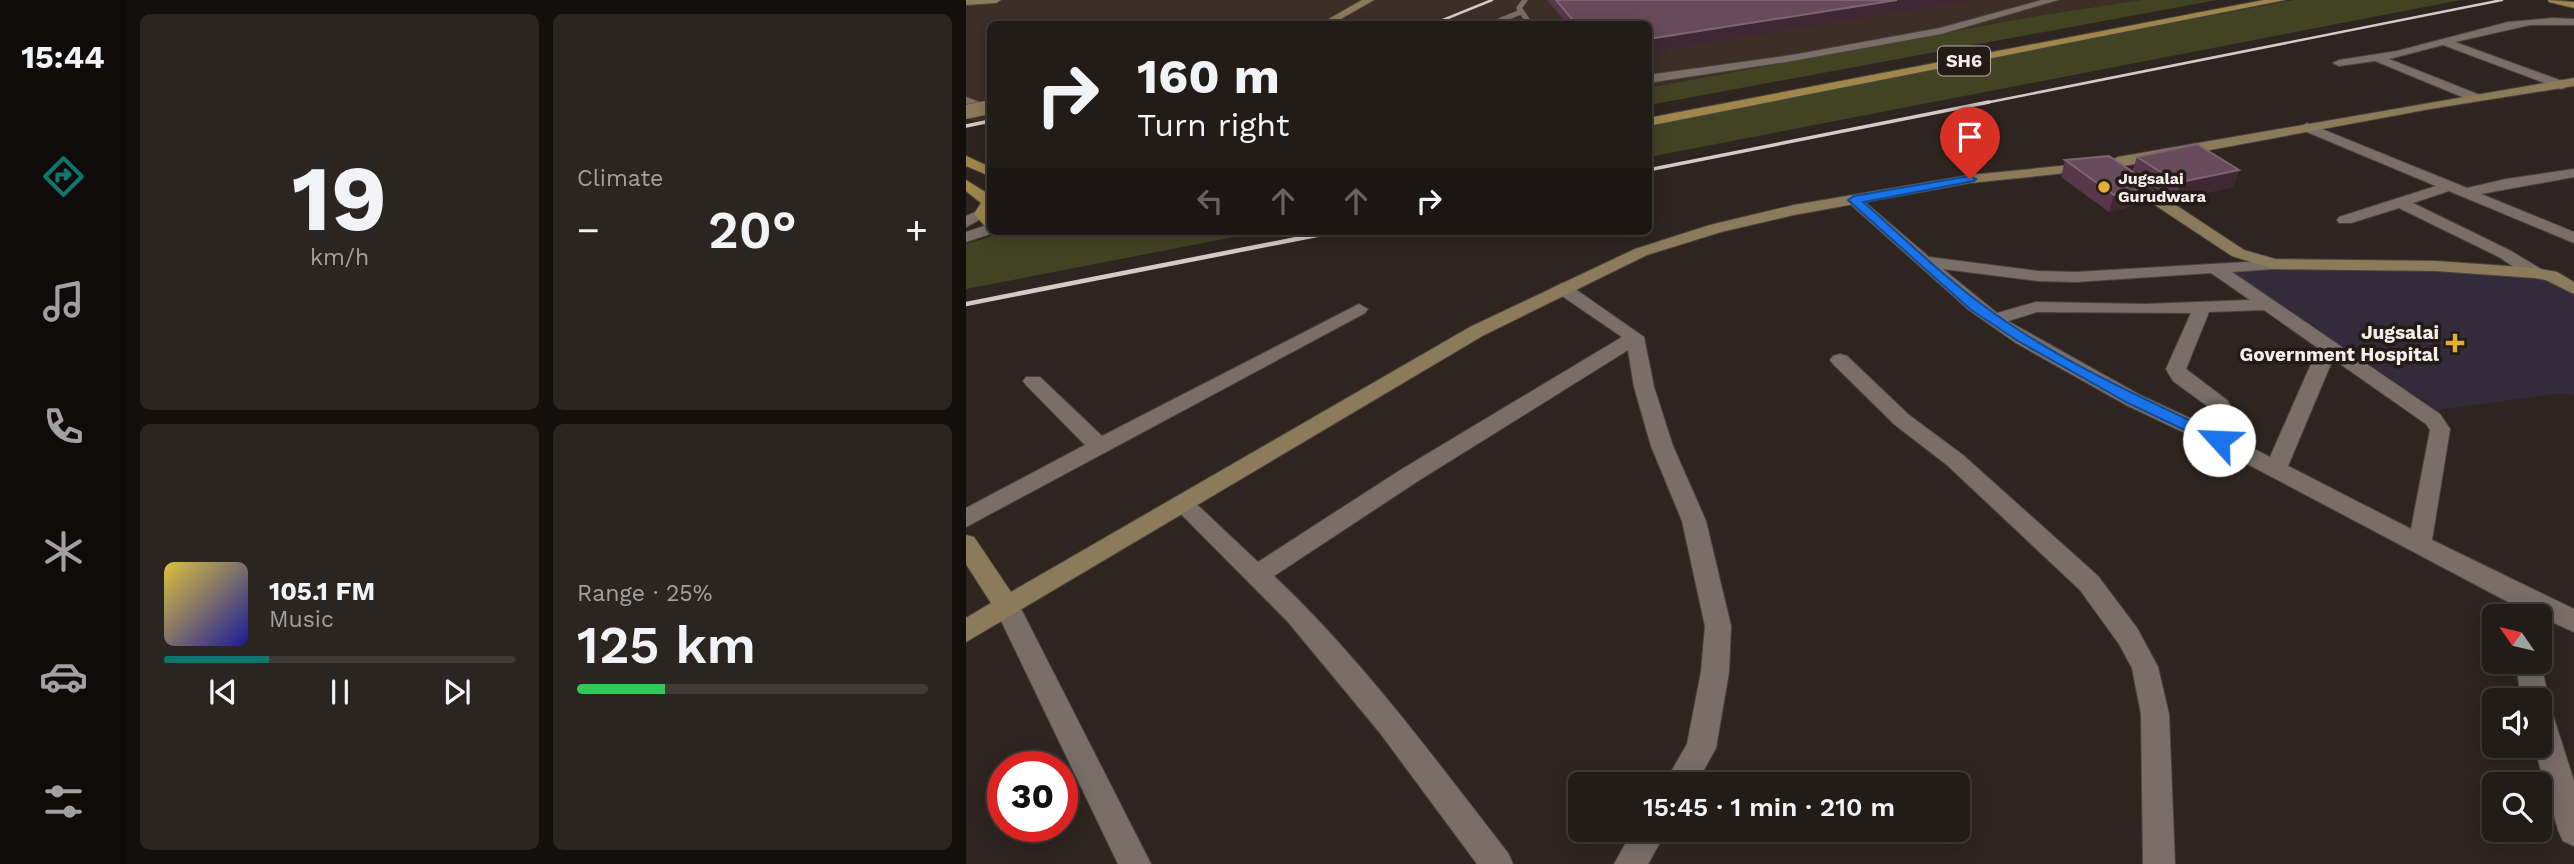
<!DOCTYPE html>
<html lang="en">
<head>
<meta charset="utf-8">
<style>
  :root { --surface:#221c18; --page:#2a2521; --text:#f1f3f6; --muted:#a2a1a2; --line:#3f3a37; --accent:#0f766e }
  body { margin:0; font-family:"Work Sans",sans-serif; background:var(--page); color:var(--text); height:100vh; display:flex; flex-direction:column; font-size:26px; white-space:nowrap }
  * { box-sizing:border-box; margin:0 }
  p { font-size:23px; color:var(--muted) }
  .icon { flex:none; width:38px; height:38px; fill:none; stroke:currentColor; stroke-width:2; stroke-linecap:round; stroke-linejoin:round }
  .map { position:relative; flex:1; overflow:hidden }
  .sheet { display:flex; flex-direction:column; gap:14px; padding:14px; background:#130f0d; width:840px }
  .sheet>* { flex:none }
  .guide { position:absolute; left:21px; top:21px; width:665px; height:214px; border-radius:10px; box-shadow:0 4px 18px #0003,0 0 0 2px var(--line); background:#221c18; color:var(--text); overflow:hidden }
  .needle { width:46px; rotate:304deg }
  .controls { position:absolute; left:1516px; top:604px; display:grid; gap:14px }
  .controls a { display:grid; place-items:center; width:70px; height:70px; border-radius:10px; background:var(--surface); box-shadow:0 4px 18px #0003,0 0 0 2px var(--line); font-size:35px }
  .speed { position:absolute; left:21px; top:751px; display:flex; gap:14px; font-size:35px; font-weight:700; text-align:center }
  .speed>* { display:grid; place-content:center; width:91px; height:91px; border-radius:50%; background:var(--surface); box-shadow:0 4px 18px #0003,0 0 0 2px var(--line); line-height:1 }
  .speed .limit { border:10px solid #d22; background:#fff; color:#111 }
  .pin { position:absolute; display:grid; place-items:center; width:60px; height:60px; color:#fff; margin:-72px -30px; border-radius:50% 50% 50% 0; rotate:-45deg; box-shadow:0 0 7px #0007 }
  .pin .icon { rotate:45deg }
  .me { position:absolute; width:77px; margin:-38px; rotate:295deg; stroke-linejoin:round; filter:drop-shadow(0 0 5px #0008) }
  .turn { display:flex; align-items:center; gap:24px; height:147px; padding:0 35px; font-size:32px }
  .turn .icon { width:91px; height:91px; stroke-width:2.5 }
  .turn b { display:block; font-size:49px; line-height:60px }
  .lanes { display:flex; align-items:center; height:66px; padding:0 35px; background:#0003; justify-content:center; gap:35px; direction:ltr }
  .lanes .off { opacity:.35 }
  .big { font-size:52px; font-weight:600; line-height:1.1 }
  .sheet .tile { flex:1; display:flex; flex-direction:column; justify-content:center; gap:10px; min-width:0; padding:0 24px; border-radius:10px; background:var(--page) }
  .sheet .dial { align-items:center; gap:0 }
  .dial b { font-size:91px; line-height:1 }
  .song { display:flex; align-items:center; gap:21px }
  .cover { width:84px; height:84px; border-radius:10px; background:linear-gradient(135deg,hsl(50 70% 55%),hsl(240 70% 35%)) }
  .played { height:7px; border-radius:4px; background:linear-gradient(90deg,var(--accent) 30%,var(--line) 30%) }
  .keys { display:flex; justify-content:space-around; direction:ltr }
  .heat { display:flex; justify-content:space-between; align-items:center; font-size:38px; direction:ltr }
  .charge { height:10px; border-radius:5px; background:linear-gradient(90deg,#34c759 25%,var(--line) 0) }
  .sheet .tiles { flex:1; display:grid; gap:14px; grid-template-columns:repeat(2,1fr) }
  .trip { position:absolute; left:602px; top:772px; width:402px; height:70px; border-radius:10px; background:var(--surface); box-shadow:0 4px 18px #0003,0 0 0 2px var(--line); font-weight:600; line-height:70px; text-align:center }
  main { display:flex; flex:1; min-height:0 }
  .dock { display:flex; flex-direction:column; width:126px; justify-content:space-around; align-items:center; background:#0e0b0a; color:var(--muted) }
  .dock .icon { width:49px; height:49px }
  .dock .selected { color:var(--accent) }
  .dock b { font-size:32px; color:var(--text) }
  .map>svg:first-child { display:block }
</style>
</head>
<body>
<main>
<nav class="dock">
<b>15:44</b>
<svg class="icon selected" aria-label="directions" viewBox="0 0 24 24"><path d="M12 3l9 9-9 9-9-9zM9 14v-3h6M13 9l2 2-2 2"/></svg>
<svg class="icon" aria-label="music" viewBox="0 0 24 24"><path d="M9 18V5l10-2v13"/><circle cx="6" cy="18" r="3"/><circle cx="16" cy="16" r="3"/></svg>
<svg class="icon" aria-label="phone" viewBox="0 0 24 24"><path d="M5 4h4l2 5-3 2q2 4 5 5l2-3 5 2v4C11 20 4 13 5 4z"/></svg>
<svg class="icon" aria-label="climate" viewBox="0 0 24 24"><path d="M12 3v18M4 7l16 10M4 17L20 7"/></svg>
<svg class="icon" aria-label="car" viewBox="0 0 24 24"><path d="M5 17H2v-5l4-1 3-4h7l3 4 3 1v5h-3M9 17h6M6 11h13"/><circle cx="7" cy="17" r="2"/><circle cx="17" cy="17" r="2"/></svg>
<svg class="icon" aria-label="filters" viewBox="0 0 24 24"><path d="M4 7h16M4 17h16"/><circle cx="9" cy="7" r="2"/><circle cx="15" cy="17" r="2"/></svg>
</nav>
<section class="sheet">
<div class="tiles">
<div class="tile dial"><b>19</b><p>km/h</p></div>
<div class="tile"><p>Climate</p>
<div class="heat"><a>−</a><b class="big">20°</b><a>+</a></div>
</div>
<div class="tile">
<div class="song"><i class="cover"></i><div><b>105.1 FM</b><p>Music</p></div></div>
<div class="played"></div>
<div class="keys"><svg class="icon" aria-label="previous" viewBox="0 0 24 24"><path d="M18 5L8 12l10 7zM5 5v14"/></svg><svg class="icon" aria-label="pause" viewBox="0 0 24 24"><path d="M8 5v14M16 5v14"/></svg><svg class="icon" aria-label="next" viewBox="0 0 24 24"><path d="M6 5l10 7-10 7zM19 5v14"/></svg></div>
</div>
<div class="tile"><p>Range · 25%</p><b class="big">125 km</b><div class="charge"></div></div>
</div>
</section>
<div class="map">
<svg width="1608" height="864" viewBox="0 0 1608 864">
  <rect width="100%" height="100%" fill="#2e2520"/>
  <polygon fill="#3d2e26" points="0,0 1175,0 1065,17 683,88 682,24 24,24 24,128 0,118"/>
  <polygon fill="#332a3a" points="1313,267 1472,269 1572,276 1588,280 1608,294 1608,396 1597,393 1472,410 1259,270"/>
  <g fill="#414423">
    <polygon points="1175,0 1251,0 683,105 682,88 1065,17"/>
    <polygon points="1327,0 1495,0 683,157 682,123"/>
    <polygon points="43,231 299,231 0,289 0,244"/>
  </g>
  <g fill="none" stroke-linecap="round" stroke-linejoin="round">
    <defs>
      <g id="lane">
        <polyline points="559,0 553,8 564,24"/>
        <polyline points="525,24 555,12"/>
      </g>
      <g id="street">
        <polygon points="1076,0 1092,0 975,34 826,61 682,83 682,75 826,55 974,28"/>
        <polygon points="1587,18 1608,19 1608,25 1564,25 1489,42 1599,82 1599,88 1595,89 1477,45 1423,59 1514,95 1514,101 1506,101 1409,61 1373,66 1367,63 1373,60 1431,51 1542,22"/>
        <polygon points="0,97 24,106 24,114 0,105"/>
        <polygon points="1341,123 1501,188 1540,179 1608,169 1608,177 1515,194 1608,232 1608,243 1483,191 1447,203 1545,251 1575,269 1577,273 1575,277 1563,277 1533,257 1433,208 1385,223 1373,223 1371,220 1373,217 1470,186 1336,130 1334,127"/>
        <path d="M 888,195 L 893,197 L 963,257 L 1072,271 L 1110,272 L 1314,260 L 1316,264 L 1308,269 L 1266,272 L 1474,414 L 1484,429 L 1466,540 L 1608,609 L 1608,632 L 1548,605 L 1253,449 L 1160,405 L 1050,343 L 1003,310 L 883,203 L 880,200 ZM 977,269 L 1072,281 L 1110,282 L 1245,273 L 1284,300 L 1179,304 L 1070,302 L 1031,313 ZM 1298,310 L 1352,348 L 1304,457 L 1264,437 L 1264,405 L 1261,400 L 1220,369 L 1243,312 ZM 1071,312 L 1225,313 L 1200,369 L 1207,381 L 1244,408 L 1243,427 L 1174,395 L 1042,321 ZM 1367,359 L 1460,424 L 1464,430 L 1445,529 L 1322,466 Z"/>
        <polygon points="16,209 21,211 24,214 0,227 0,216"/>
        <polygon points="24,224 24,231 30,232 0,242 0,232"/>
        <path d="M 596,283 L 602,284 L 678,337 L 688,387 L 707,446 L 740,521 L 765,626 L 763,672 L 750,748 L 730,784 L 698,784 L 721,744 L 735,672 L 739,626 L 716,521 L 685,446 L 668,387 L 662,350 L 452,481 L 308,576 C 396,659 468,758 542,853 L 547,864 L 511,864 L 414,733 L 322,622 L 205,504 L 208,498 L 216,496 L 224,498 L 292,562 L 436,469 L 656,337 L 590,292 L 587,288 Z"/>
        <polygon points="393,304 402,309 399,313 0,527 0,508 119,445 60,385 57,381 60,377 74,377 136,436"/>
        <polygon points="874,354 881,356 943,415 997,455 1132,576 1171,628 1192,667 1203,714 1209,864 1177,864 1175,714 1166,668 1153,644 1114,590 981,465 929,425 867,364 864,360 867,356"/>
        <polygon points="41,596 50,599 185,864 152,864 28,606 32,599"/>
        <polygon points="1573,655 1583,700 1581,705 1587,715 1608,781 1608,846 1597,841 1592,830 1568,746 1573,746 1573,700 1555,700 1550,662 1573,662"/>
        <polygon points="667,830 701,830 682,864 648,864"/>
      </g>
      <g id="secondary">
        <polygon points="0,0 35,0 30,3 0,5"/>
        <polygon points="396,0 408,0 366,24 354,24"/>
        <polygon points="1608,78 1608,86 1464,109 1152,167 1278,250 1309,259 1470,261 1569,268 1591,272 1608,282 1608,294 1580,280 1569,278 1470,271 1308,269 1266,256 1142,174 1137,165 1152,157"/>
        <polygon points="1125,163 1132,167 1130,170 1004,183 828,215 755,232 681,255 518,335 0,642 0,618 25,603 0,564 0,535 8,537 45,592 504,327 669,249 744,225 828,205 1004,175"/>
      </g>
      <g id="primary">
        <polygon points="1298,0 1319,0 682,126 682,118"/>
        <polygon points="1582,0 1608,2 1608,8 1583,2"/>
        <polygon points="0,156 24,167 24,176 0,166"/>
        <polygon points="0,180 24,195 24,227 18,225 8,214 15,203 0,191"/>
      </g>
    </defs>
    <use href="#lane" stroke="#4b443f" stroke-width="6"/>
    <use href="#street" stroke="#4b443f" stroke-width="2"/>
    <use href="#secondary" stroke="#4b443f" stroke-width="2"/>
    <use href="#primary" stroke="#4b443f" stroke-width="2"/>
    <use href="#lane" stroke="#796e68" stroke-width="5"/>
    <use href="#street" fill="#796e68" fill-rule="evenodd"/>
    <use href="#secondary" fill="#8c7b5a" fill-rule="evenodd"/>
    <use href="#primary" fill="#9f874b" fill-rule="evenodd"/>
    <g stroke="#d3cbc8" stroke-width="2.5">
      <polyline points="467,24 526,0"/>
      <polyline points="1014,104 1536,0"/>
    </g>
    <g stroke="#d3cbc8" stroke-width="3.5">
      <polyline points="0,126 24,121"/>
      <polyline points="682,170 1023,102"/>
      <polyline points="357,234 372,231"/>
    </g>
    <polyline stroke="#d3cbc8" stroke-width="4.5" points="0,304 366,232"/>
    <defs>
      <polyline id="secondary-bridge" points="0,112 24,107"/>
    </defs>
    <use href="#secondary-bridge" stroke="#4b443f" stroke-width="15" stroke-linecap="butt"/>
    <use href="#secondary-bridge" stroke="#8c7b5a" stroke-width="14"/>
  </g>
  <g fill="#57384a">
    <polygon points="581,0 1013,0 682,53 682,24 601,24"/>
    <polygon points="1171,157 1273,170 1267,187 1210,199 1203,197 1187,187 1182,202 1143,212 1095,177 1099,160 1166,172"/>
  </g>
  <g fill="#3f2832">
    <polygon points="931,0 1013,0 682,53 682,39"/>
    <polygon points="1273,170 1267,187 1210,199 1215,182"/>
    <polygon points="1188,186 1182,202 1143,212 1148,195"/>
  </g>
  <g fill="#684b5b" stroke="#7e6472" stroke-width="2">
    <polygon points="590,0 931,0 682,39 682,24 610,24"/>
    <polygon points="1231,144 1273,170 1215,182 1209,181 1171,157"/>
    <polygon points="1143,156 1188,186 1148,195 1099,160"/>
  </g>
  <path fill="#1a73e8" stroke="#114b97" stroke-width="2" d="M 1004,176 L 1010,179 L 1008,181 L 897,202 C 935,235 973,273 1014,303 C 1088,359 1176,398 1259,437 L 1261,440 L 1259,444 L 1248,444 L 1162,403 L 1052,341 L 1004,309 L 882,200 L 888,196 Z"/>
  <g fill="#e3ae35" stroke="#241b17" stroke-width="2.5">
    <circle cx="1138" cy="187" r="7"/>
    <path d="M1485.5 332.5h7v7h7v7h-7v7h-7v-7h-7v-7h7z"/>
  </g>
  <g text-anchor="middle" stroke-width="7" stroke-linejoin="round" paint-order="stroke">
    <g font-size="16" font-weight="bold" fill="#f4edea" stroke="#241b17" text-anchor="start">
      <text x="1152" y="184">Jugsalai<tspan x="1152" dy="18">Gurudwara</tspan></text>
    </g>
    <rect fill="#241b17" stroke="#b6aeab" stroke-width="2" x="972" y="46.5" width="52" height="29" rx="5"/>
    <g font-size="18" font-weight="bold" fill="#f4edea">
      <text x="998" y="67">SH6</text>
    </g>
    <g font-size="19" font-weight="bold" fill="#f4edea" stroke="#241b17" text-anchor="end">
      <text x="1473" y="339">Jugsalai<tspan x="1473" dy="22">Government Hospital</tspan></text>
    </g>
  </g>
</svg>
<div class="controls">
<a><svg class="needle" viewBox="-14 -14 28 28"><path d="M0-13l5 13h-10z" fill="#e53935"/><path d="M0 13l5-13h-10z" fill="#a2a1a2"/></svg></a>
<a><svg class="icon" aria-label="sound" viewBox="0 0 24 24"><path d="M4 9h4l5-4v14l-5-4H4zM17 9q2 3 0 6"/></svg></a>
<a><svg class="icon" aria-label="search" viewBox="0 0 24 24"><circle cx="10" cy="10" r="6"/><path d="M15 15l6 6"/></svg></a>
</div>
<div class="speed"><div class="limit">30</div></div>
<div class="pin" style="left:1004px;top:179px;background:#d93025"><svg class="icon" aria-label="arrive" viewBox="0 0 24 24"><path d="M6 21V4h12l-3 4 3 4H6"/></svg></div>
<svg class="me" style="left:1253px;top:440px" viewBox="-20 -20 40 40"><circle r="19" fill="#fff"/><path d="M0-13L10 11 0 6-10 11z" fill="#1a73e8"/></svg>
<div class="trip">15:45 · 1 min · 210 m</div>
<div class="guide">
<div class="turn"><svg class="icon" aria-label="right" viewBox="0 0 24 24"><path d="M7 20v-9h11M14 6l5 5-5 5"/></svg><div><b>160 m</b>Turn right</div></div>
<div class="lanes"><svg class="icon off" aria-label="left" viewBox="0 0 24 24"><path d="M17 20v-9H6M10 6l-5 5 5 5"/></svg><svg class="icon off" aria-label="ahead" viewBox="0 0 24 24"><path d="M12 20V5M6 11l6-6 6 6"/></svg><svg class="icon off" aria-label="ahead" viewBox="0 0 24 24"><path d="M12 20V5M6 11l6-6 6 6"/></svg><svg class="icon" aria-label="right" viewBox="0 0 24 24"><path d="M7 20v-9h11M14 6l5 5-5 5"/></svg></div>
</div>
</div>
</main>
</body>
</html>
